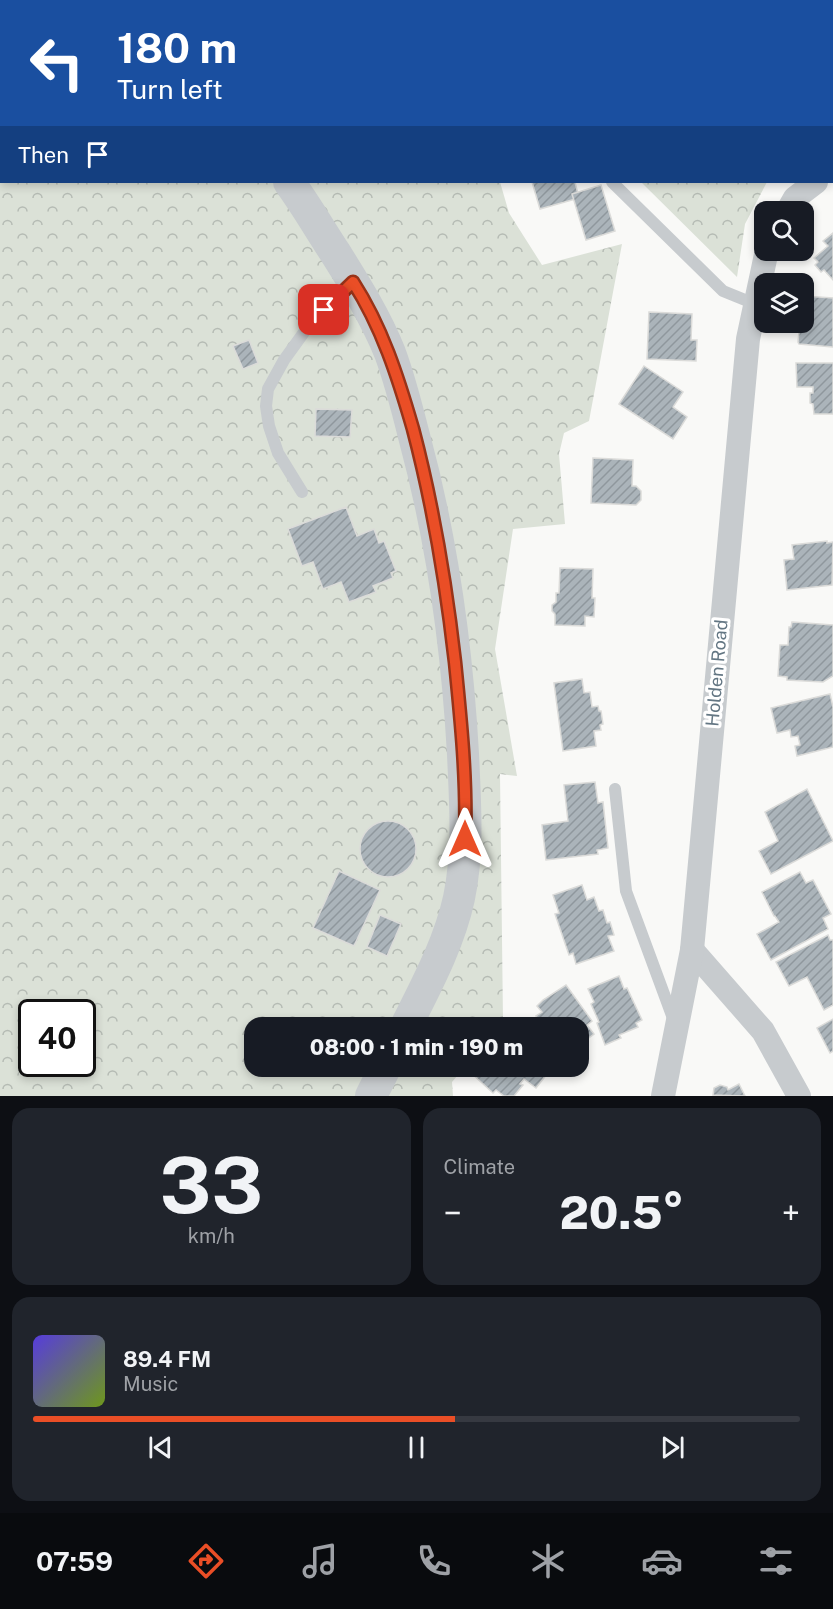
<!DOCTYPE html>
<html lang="en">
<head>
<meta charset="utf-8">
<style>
  :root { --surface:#171b24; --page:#20242c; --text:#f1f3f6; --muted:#9ea1a6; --line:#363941; --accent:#ea4e26 }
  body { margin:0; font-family:"Public Sans",sans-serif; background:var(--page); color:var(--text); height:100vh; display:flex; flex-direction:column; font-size:22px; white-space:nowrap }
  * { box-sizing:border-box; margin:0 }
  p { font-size:20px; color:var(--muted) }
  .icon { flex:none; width:33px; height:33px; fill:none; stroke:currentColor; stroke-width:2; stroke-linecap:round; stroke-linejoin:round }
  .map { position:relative; height:1096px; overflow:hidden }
  .details { display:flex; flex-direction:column; gap:12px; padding:12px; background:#0d0f14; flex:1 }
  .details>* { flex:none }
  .hud { position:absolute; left:0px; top:0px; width:834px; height:183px; box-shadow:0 3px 9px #0003; background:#1a4fa0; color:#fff; overflow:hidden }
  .buttons { position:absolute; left:754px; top:201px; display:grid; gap:12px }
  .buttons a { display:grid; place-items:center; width:60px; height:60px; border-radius:12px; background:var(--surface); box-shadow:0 3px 9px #0003; font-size:30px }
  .speed { position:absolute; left:18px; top:999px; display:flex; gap:12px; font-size:30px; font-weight:700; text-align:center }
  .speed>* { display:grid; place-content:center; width:78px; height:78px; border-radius:50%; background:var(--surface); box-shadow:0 3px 9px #0003; line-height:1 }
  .speed .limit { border:3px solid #111; border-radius:9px; background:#fff; color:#111 }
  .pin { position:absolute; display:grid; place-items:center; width:51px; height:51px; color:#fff; margin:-26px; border-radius:12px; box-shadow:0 3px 9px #0006 }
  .me { position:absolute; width:66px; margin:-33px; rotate:0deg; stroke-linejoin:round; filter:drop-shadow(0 0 4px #0008) }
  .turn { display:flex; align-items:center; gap:21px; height:126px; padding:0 18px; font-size:27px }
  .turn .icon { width:78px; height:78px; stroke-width:2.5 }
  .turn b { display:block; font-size:42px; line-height:51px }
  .then { display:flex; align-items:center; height:57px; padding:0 18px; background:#0003; gap:12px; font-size:22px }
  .big { font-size:45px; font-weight:800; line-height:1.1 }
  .details .tile { flex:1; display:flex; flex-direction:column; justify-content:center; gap:9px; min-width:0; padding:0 21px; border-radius:18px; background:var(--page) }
  .details .dial { align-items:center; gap:0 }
  .dial b { font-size:78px; line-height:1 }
  .song { display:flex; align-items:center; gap:18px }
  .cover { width:72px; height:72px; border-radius:9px; background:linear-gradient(135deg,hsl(250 70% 55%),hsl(80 70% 35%)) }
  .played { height:6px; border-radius:3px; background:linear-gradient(90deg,var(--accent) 55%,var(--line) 55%) }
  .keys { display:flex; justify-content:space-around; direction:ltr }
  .heat { display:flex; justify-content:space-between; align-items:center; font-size:33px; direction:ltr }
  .details .tiles { flex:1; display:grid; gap:12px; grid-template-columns:1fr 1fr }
  .tile:last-child { grid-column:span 2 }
  .trip { position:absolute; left:244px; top:1017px; width:345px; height:60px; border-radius:18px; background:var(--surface); box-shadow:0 3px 9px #0003; font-weight:800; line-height:60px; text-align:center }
  .dock { display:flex; height:96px; justify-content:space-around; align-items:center; background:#090b0e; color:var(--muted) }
  .dock .icon { width:42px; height:42px }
  .dock .on { color:var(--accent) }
  .dock b { font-size:27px; color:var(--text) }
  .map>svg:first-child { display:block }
</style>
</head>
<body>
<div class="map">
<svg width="833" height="1096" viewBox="0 0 833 1096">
  <defs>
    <pattern id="forest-crowns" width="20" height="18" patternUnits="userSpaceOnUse" patternTransform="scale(1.5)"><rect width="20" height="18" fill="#dbe1d7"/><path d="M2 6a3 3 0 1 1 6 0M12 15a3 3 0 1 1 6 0" fill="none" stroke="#b5bbb4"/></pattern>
    <pattern id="building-hatch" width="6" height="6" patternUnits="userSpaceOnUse" patternTransform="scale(1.5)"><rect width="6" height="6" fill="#abb4ba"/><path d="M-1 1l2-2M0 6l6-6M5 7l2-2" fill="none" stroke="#8f979d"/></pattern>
  </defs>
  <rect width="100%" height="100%" fill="#f9f9f7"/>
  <g fill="url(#forest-crowns)" fill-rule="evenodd">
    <path d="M 0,0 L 497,0 L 497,1 L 2,2 L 2,182 L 500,182 L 509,213 L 542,265 L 622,244 L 589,421 L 564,433 L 559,454 L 565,524 L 513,529 L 495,649 L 517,776 L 500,774 L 503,1020 L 497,1028 L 255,1028 L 255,1066 L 465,1067 L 452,1082 L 453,1096 L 0,1096 ZM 32,1012 L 82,1012 L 82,1064 L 32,1064 Z"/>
    <polygon points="641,182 767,182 745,224 737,277"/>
  </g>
  <g fill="url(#building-hatch)" stroke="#dbdbd9" stroke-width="1.5">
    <polygon points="532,182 575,182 579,198 540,209"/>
    <polygon points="601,185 615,231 586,240 572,194"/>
    <polygon points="833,233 833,280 824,270 821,272 815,265 818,262 814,258 828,246 823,241"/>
    <polygon points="804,296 833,298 833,347 799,344 798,342 799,331 804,329 804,323 801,323 804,322"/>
    <polygon points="649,312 692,314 691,340 697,340 696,361 647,359"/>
    <polygon points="249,340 258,363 243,369 233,346"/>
    <polygon points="796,363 833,363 833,414 814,414 813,404 810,403 810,393 813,393 813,387 797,387"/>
    <polygon points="644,366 683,392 673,407 687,417 673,439 619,404"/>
    <polygon points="316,409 352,410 350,437 315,436"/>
    <polygon points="593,458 633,460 632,486 636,486 641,491 641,500 636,505 591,503"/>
    <polygon points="346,507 357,536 374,529 379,543 384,541 396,571 391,573 393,578 373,586 376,592 349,602 341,582 323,589 313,562 302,566 288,529"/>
    <polygon points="827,541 827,543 833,542 832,585 787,590 784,560 794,559 792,545"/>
    <polygon points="560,568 593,569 592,598 595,598 594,617 585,616 585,626 555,625 555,614 552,611 552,605 556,602 556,593 559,593"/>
    <polygon points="792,622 833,625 833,676 823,682 787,680 787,677 778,676 780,645 788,645 789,627 791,627"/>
    <polygon points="582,679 584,693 590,692 592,707 598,706 599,711 601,711 603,724 600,725 601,730 594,731 596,746 563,751 554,683"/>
    <polygon points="830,694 833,707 833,747 797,756 795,746 800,745 798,736 791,737 790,730 777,733 771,708"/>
    <polygon points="595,782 598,803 603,802 608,848 597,850 598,854 546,860 542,825 568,821 564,785"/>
    <polygon points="807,789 833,841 771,874 759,851 778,841 765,812"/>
    <circle cx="388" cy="849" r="28"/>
    <polygon points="339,871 380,890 354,946 313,928"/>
    <polygon points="800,872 806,883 813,880 831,914 823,918 828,929 771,960 757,934 779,922 775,916 774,916 762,892"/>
    <polygon points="582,885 587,900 594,897 599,911 603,910 607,923 610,922 614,935 608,936 614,951 576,964 573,953 569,955 555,914 559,913 553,895"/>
    <polygon points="380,915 401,924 387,956 367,947"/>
    <polygon points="828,935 830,940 833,940 833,1005 824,1010 807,977 789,986 776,962"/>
    <polygon points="619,976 624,989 627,988 642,1020 636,1023 638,1027 619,1035 621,1038 605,1045 597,1023 599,1022 591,1004 594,1002 588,989"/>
    <polygon points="566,985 592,1021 587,1025 594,1034 579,1045 579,1028 539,1028 535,1023 539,1020 536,1016 542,1012 537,1006 543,1000"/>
    <polygon points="833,1019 833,1051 830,1053 817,1028"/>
    <polygon points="475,1066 548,1066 551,1069 536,1088 524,1079 520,1084 523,1085 514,1096 504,1096 496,1090 493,1093 470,1072"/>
    <polygon points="739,1084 745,1096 713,1095 714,1088 720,1085 727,1087 728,1090"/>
  </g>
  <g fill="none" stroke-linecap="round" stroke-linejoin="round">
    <g stroke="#c7cbce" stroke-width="12">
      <polyline points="612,182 723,291 755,304"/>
      <polyline points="302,492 278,453 269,426 266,406 268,389 284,360 310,324 352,283"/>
      <polyline points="615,789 626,891 674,1021"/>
    </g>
    <g stroke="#c7cbce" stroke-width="24">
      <polyline points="832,169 833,168"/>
      <polyline points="787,212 795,198 816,182"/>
      <polyline points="692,950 763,1031 799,1096"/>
      <polyline points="663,1096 692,950 748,339 767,250"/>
    </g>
    <g stroke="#c7cbce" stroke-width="32">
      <polyline points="123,0 125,2"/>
      <path d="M 289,182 C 306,205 320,230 336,254 C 356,286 376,318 390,353 C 400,380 407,408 414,436 C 442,539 457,647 463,754 C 465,802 469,850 459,898 C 449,944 426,986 405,1028"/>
      <polyline points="371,1096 386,1066"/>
    </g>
  </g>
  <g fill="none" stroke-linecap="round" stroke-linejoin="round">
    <defs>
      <path id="route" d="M 324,310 L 353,282 C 382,327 398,377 413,429 C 433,505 446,583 455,662 C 461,721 467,780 465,839"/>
    </defs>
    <use href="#route" stroke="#983319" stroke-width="15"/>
    <use href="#route" stroke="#ea4e26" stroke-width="10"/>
  </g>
  <g text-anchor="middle" stroke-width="6" stroke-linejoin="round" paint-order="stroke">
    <g font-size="18" fill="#637683" stroke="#fff">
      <text transform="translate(717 673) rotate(-85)" y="6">Holden Road</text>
    </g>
  </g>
</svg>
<div class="buttons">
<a><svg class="icon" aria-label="search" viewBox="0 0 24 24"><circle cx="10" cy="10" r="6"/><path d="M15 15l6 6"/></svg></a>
<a><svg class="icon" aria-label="layers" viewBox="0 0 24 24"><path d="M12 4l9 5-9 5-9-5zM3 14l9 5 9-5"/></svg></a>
</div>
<div class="speed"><div class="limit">40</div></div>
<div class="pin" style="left:324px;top:310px;background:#d93025"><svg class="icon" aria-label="arrive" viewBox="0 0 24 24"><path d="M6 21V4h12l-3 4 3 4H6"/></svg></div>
<svg class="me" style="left:465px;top:839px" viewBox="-20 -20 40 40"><path d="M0-17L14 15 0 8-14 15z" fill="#ea4e26" stroke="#fff" stroke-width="4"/></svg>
<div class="trip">08:00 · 1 min · 190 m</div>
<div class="hud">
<div class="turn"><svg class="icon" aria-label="left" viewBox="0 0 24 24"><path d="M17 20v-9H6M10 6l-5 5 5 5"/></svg><div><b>180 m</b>Turn left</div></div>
<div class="then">Then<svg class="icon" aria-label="arrive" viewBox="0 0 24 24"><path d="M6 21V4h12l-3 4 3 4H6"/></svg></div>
</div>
</div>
<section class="details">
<div class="tiles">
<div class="tile dial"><b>33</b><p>km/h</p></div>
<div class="tile"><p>Climate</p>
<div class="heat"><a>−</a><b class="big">20.5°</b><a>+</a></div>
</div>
<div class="tile">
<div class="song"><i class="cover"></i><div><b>89.4 FM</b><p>Music</p></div></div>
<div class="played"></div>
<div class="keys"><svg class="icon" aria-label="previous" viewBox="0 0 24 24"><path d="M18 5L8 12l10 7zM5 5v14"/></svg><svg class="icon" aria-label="pause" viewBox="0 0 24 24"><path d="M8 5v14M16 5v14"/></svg><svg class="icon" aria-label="next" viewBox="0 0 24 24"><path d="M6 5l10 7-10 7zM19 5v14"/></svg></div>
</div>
</div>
</section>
<nav class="dock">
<b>07:59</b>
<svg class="icon on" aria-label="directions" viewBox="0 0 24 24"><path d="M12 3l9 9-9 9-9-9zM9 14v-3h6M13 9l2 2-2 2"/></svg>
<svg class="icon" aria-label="music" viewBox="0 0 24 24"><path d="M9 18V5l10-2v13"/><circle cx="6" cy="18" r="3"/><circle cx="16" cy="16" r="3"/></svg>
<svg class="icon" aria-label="phone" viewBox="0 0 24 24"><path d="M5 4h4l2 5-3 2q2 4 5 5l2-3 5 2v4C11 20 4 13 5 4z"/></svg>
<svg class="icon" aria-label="climate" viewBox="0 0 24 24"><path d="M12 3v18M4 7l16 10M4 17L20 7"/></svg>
<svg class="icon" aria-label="car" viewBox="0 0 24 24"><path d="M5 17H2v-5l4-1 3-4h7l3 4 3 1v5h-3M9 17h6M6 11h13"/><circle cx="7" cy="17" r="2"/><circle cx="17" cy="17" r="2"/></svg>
<svg class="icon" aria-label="filters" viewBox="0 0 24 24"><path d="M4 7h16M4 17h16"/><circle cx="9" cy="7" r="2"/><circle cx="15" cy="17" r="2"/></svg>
</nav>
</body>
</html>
